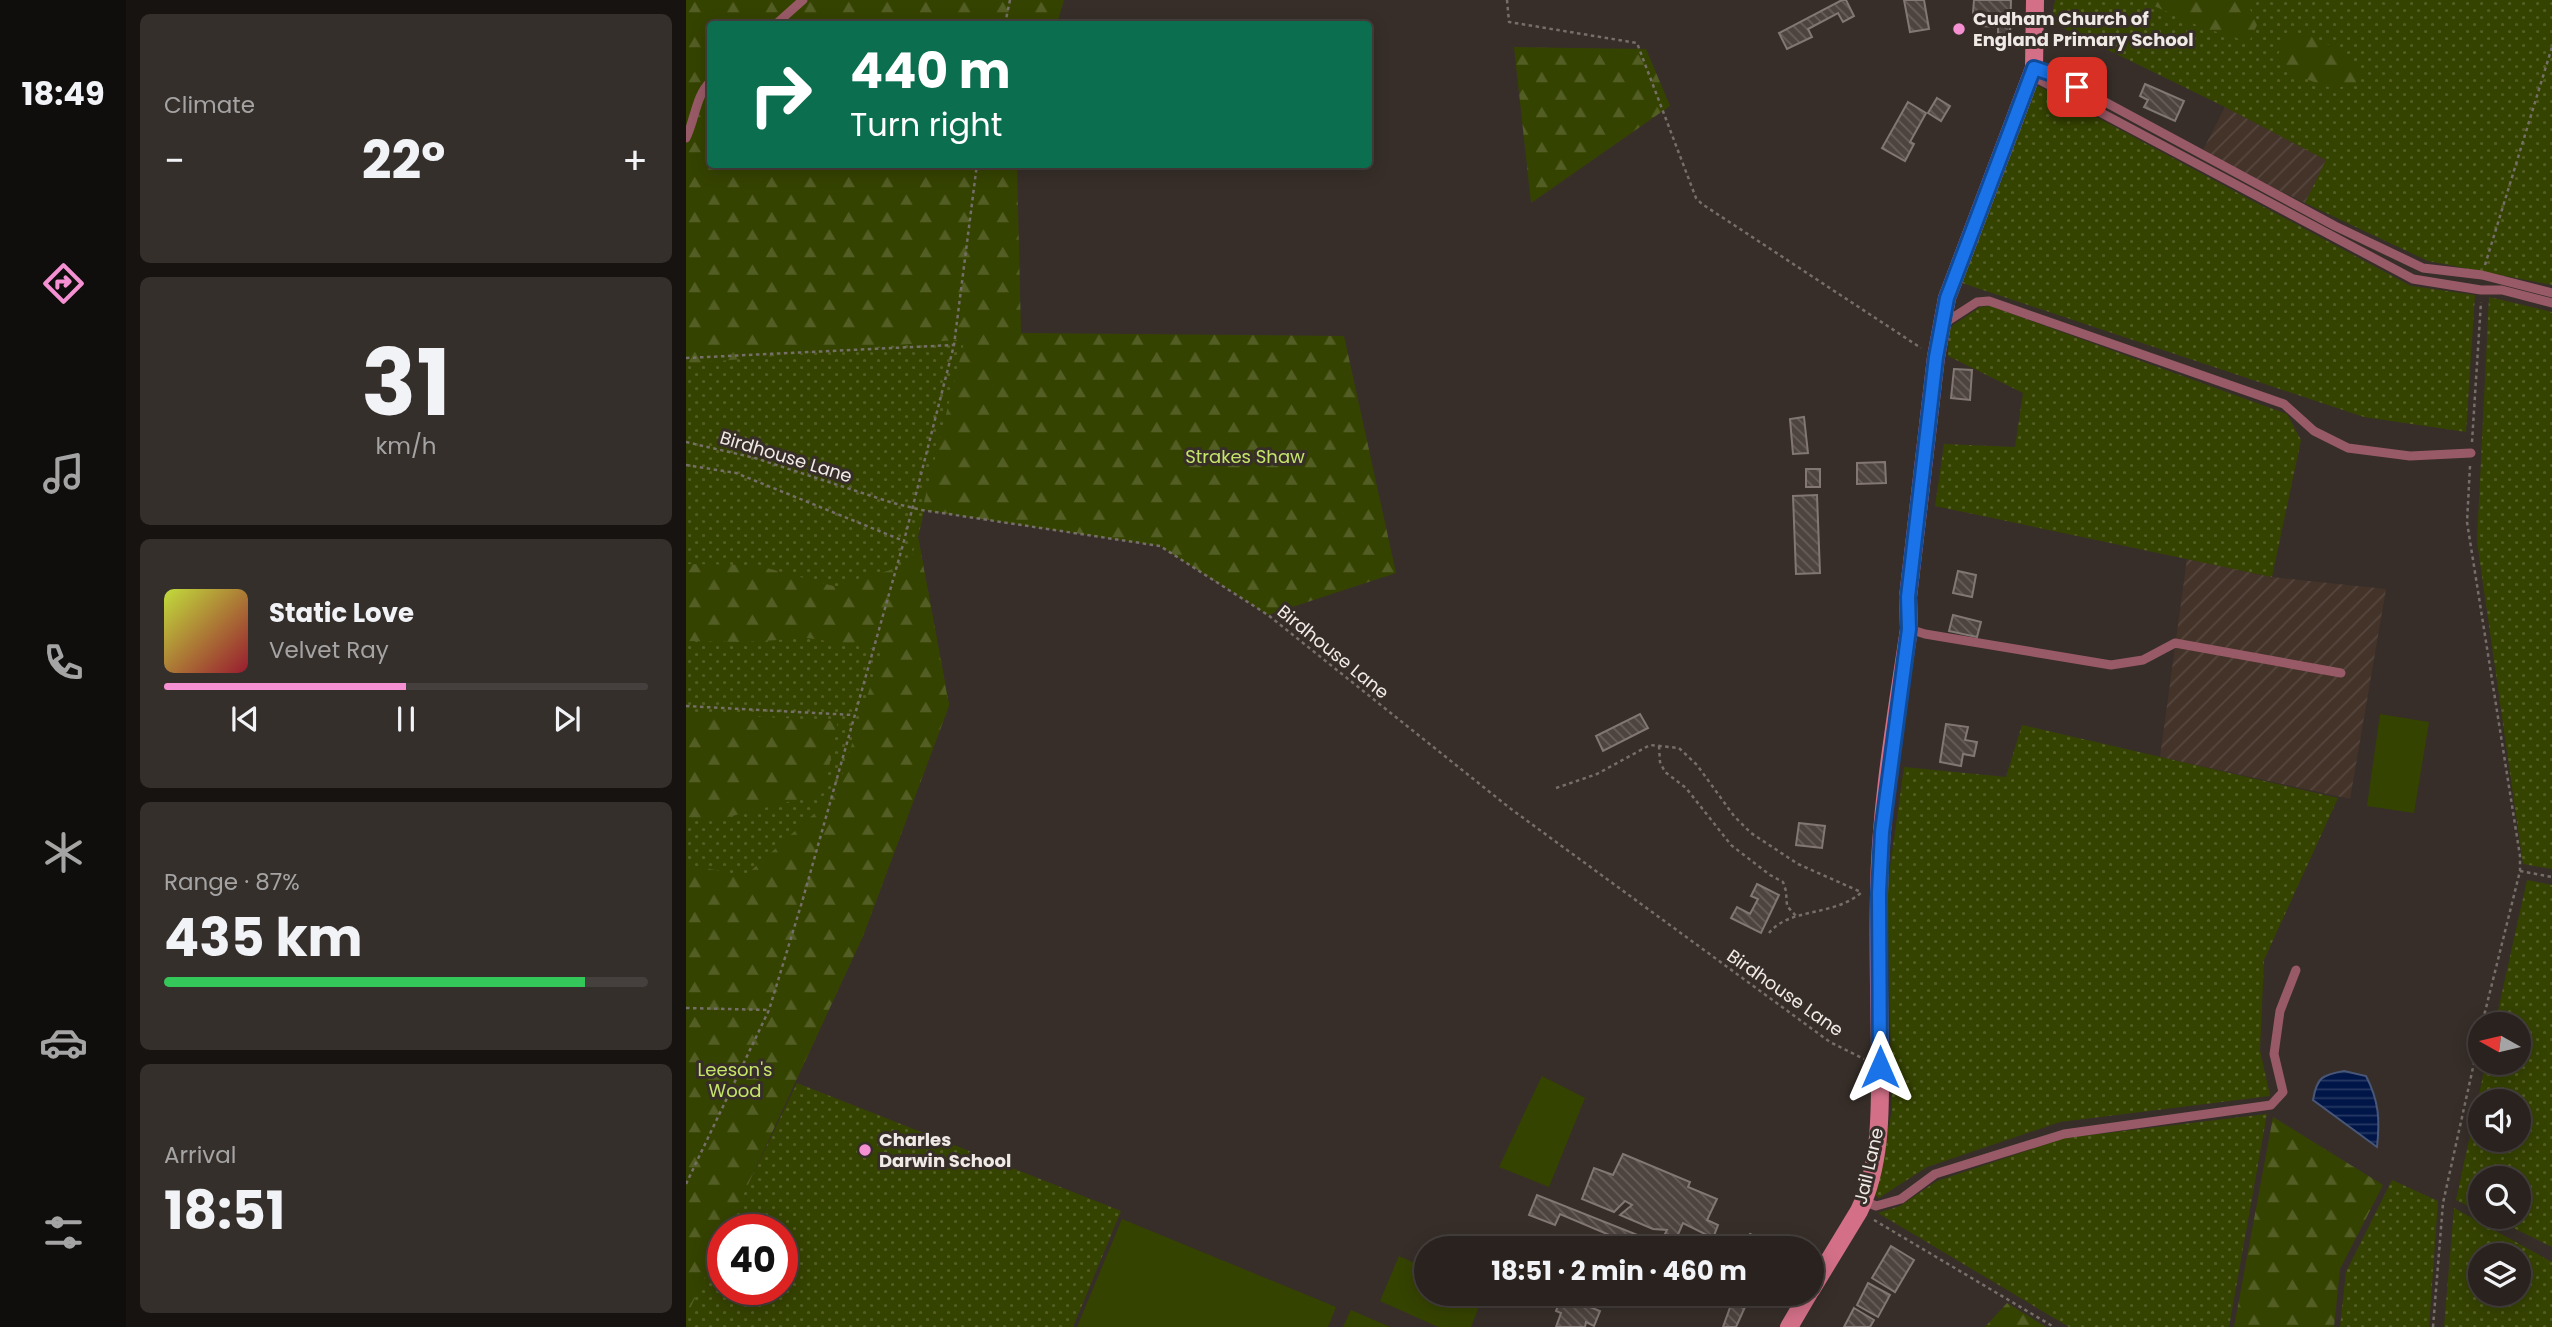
<!DOCTYPE html>
<html lang="en">
<head>
<meta charset="utf-8">
<style>
  :root { --surface:#29221f; --page:#352f2c; --text:#f1f3f6; --muted:#a5a4a4; --line:#453f3d; --accent:#f591d3 }
  body { margin:0; font-family:Poppins,sans-serif; background:var(--page); color:var(--text); height:100vh; display:flex; flex-direction:column; font-size:26px; white-space:nowrap }
  * { box-sizing:border-box; margin:0 }
  p { font-size:23px; color:var(--muted) }
  .icon { flex:none; width:38px; height:38px; fill:none; stroke:currentColor; stroke-width:2; stroke-linecap:round; stroke-linejoin:round }
  .map { position:relative; flex:1; overflow:hidden }
  .sheet { display:flex; flex-direction:column; gap:14px; padding:14px; background:#171311; width:560px }
  .sheet>* { flex:none }
  .banner { position:absolute; left:21px; top:21px; width:665px; height:147px; border-radius:7px; box-shadow:0 4px 18px #0003,0 0 0 2px var(--line); background:#0b6e4f; color:#fff; overflow:hidden }
  .needle { width:46px; rotate:278deg }
  .controls { position:absolute; left:1782px; top:1012px; display:grid; gap:14px }
  .controls a { display:grid; place-items:center; width:63px; height:63px; border-radius:50%; background:var(--surface); box-shadow:0 4px 18px #0003,0 0 0 2px var(--line); font-size:35px }
  .speed { position:absolute; left:21px; top:1214px; display:flex; gap:14px; font-size:35px; font-weight:700; text-align:center }
  .speed>* { display:grid; place-content:center; width:91px; height:91px; border-radius:50%; background:var(--surface); box-shadow:0 4px 18px #0003,0 0 0 2px var(--line); line-height:1 }
  .speed .limit { border:10px solid #d22; background:#fff; color:#111 }
  .pin { position:absolute; display:grid; place-items:center; width:60px; height:60px; color:#fff; margin:-30px; border-radius:14px; box-shadow:0 4px 10px #0006 }
  .me { position:absolute; width:77px; margin:-38px; rotate:0deg; stroke-linejoin:round; filter:drop-shadow(0 0 5px #0008) }
  .turn { display:flex; align-items:center; gap:24px; height:147px; padding:0 28px; font-size:32px }
  .turn .icon { width:91px; height:91px; stroke-width:2.5 }
  .turn b { display:block; font-size:49px; line-height:60px }
  .big { font-size:52px; font-weight:700; line-height:1.1 }
  .sheet .card { flex:1; display:flex; flex-direction:column; justify-content:center; gap:10px; min-width:0; padding:0 24px; border-radius:10px; background:var(--page) }
  .sheet .dial { align-items:center; gap:0 }
  .dial b { font-size:91px; line-height:1 }
  .song { display:flex; align-items:center; gap:21px }
  .cover { width:84px; height:84px; border-radius:10px; background:linear-gradient(135deg,hsl(70 70% 55%),hsl(350 70% 35%)) }
  .played { height:7px; border-radius:4px; background:linear-gradient(90deg,var(--accent) 50%,var(--line) 50%) }
  .keys { display:flex; justify-content:space-around; direction:ltr }
  .heat { display:flex; justify-content:space-between; align-items:center; font-size:38px; direction:ltr }
  .charge { height:10px; border-radius:5px; background:linear-gradient(90deg,#34c759 87%,var(--line) 0) }
  .trip { position:absolute; left:728px; top:1236px; width:410px; height:70px; border-radius:35px; background:var(--surface); box-shadow:0 4px 18px #0003,0 0 0 2px var(--line); font-weight:700; line-height:70px; text-align:center }
  main { display:flex; flex:1; min-height:0 }
  .menu { display:flex; flex-direction:column; width:126px; justify-content:space-around; align-items:center; background:#100e0c; color:var(--muted) }
  .menu .icon { width:49px; height:49px }
  .menu .active { color:var(--accent) }
  .menu b { font-size:32px; color:var(--text) }
  .map>svg:first-child { display:block }
</style>
</head>
<body>
<main>
<nav class="menu">
<b>18:49</b>
<svg class="icon active" aria-label="directions" viewBox="0 0 24 24"><path d="M12 3l9 9-9 9-9-9zM9 14v-3h6M13 9l2 2-2 2"/></svg>
<svg class="icon" aria-label="music" viewBox="0 0 24 24"><path d="M9 18V5l10-2v13"/><circle cx="6" cy="18" r="3"/><circle cx="16" cy="16" r="3"/></svg>
<svg class="icon" aria-label="phone" viewBox="0 0 24 24"><path d="M5 4h4l2 5-3 2q2 4 5 5l2-3 5 2v4C11 20 4 13 5 4z"/></svg>
<svg class="icon" aria-label="climate" viewBox="0 0 24 24"><path d="M12 3v18M4 7l16 10M4 17L20 7"/></svg>
<svg class="icon" aria-label="car" viewBox="0 0 24 24"><path d="M5 17H2v-5l4-1 3-4h7l3 4 3 1v5h-3M9 17h6M6 11h13"/><circle cx="7" cy="17" r="2"/><circle cx="17" cy="17" r="2"/></svg>
<svg class="icon" aria-label="filters" viewBox="0 0 24 24"><path d="M4 7h16M4 17h16"/><circle cx="9" cy="7" r="2"/><circle cx="15" cy="17" r="2"/></svg>
</nav>
<section class="sheet">
<div class="card"><p>Climate</p>
<div class="heat"><a>−</a><b class="big">22°</b><a>+</a></div>
</div>
<div class="card dial"><b>31</b><p>km/h</p></div>
<div class="card">
<div class="song"><i class="cover"></i><div><b>Static Love</b><p>Velvet Ray</p></div></div>
<div class="played"></div>
<div class="keys"><svg class="icon" aria-label="previous" viewBox="0 0 24 24"><path d="M18 5L8 12l10 7zM5 5v14"/></svg><svg class="icon" aria-label="pause" viewBox="0 0 24 24"><path d="M8 5v14M16 5v14"/></svg><svg class="icon" aria-label="next" viewBox="0 0 24 24"><path d="M6 5l10 7-10 7zM19 5v14"/></svg></div>
</div>
<div class="card"><p>Range · 87%</p><b class="big">435 km</b><div class="charge"></div></div>
<div class="card"><p>Arrival</p><b class="big">18:51</b></div>
</section>
<div class="map">
<svg width="1866" height="1327" viewBox="0 0 1866 1327">
  <defs>
    <pattern id="industrial-furrows" width="10" height="10" patternUnits="userSpaceOnUse" patternTransform="scale(1.75)"><rect width="10" height="10" fill="#443329"/><path d="M-1 1l2-2M0 10L10 0M9 11l2-2" fill="none" stroke="#56473e"/></pattern>
    <pattern id="grass-dots" width="8" height="8" patternUnits="userSpaceOnUse" patternTransform="scale(1.75)"><rect width="8" height="8" fill="#354300"/><path d="M2 2h.1M6 6h.1" fill="none" stroke="#535e25" stroke-width="1.8" stroke-linecap="round"/></pattern>
    <pattern id="forest-firs" width="22" height="20" patternUnits="userSpaceOnUse" patternTransform="scale(1.75)"><rect width="22" height="20" fill="#354300"/><path d="M5 1l3.5 6h-7zM16 11l3.5 6h-7z" fill="#535e25"/></pattern>
    <pattern id="water-rules" width="6" height="5" patternUnits="userSpaceOnUse" patternTransform="scale(1.75)"><rect width="6" height="5" fill="#001648"/><path d="M0 2.5h6" fill="none" stroke="#263862"/></pattern>
    <pattern id="building-back-hatch" width="6" height="6" patternUnits="userSpaceOnUse" patternTransform="scale(1.75)"><rect width="6" height="6" fill="#4e443f"/><path d="M-1 5l2 2M0 0l6 6M5-1l2 2" fill="none" stroke="#685f5b"/></pattern>
  </defs>
  <rect width="100%" height="100%" fill="#372e29"/>
  <g fill="url(#industrial-furrows)">
    <polygon points="1539,107 1641,160 1619,203 1516,152"/>
    <polygon points="1501,559 1586,577 1700,589 1664,799 1474,757"/>
  </g>
  <g fill="url(#grass-dots)" fill-rule="evenodd">
    <path d="M 0,0 L 360,0 L 24,24 L 24,164 L 279,340 L 232,537 L 263,704 L 177,936 L 54,1201 L 111,1083 L 435,1211 L 387,1327 L 0,1327 ZM 37,1230 L 96,1230 L 96,1290 L 37,1290 Z"/>
    <polygon points="1369,0 1866,0 1866,285 1742,261 1619,203 1640,160 1539,107 1365,22"/>
    <polygon points="1349,84 1725,286 1789,295 1780,432 1678,417 1273,282"/>
    <polygon points="1803,297 1866,312 1866,869 1837,864 1791,541"/>
    <polygon points="1304,306 1601,414 1615,440 1586,577 1249,506 1258,444 1329,447 1337,393 1262,356 1263,328 1294,307"/>
    <polygon points="1336,725 1652,798 1578,960 1574,1050 1584,1096 1374,1122 1241,1167 1193,1198 1187,1194 1206,1111 1201,889 1218,767 1320,777"/>
    <path d="M 1841,880 L 1866,885 L 1866,1247 L 1803,1216 L 1832,1216 L 1832,1178 L 1794,1178 L 1794,1212 L 1770,1200 L 1800,1062 L 1832,1062 L 1832,1024 L 1809,1024 ZM 1794,1101 L 1832,1101 L 1832,1139 L 1794,1139 Z"/>
    <polygon points="1581,1114 1543,1327 1383,1327 1192,1213 1214,1206 1251,1181 1379,1138"/>
    <polygon points="1706,1180 1752,1201 1743,1327 1654,1327 1660,1272"/>
    <path d="M 1768,1208 L 1866,1262 L 1866,1327 L 1758,1327 ZM 1794,1255 L 1832,1255 L 1832,1293 L 1794,1293 Z"/>
  </g>
  <g fill="url(#forest-firs)">
    <polygon points="0,0 378,0 371,24 24,24 24,164 331,165 335,333 658,336 710,573 582,615 474,546 236,510 279,339 0,364"/>
    <polygon points="1460,0 1564,0 1561,2 1571,25 1563,42 1515,27 1466,5"/>
    <polygon points="1601,35 1624,35 1656,52 1672,68 1670,83 1648,89 1606,74 1591,57"/>
    <polygon points="828,47 960,49 984,106 845,203"/>
    <polygon points="232,537 263,706 177,936 41,1230 37,1230 37,1239 0,1317 0,864 59,876 150,794 196,650 122,638 59,642 0,641 0,564 70,565 151,587 223,564"/>
    <polygon points="0,713 152,721 138,793 26,821 0,817"/>
    <polygon points="1587,1117 1697,1185 1654,1269 1648,1327 1548,1327"/>
    <polygon points="1321,1303 1360,1327 1299,1327"/>
  </g>
  <g fill="#354300">
    <polygon points="1694,714 1743,722 1728,813 1681,806"/>
    <polygon points="856,1076 899,1098 863,1187 813,1167"/>
    <polygon points="436,1219 650,1307 642,1327 391,1327"/>
    <polygon points="713,1256 740,1268 740,1293 798,1294 785,1327 752,1327 694,1301"/>
    <polygon points="665,1310 704,1327 657,1327"/>
  </g>
  <path fill="url(#water-rules)" stroke="#485678" stroke-width="2" d="M 1658,1071 L 1680,1076 C 1693,1101 1694,1120 1691,1147 L 1627,1100 C 1631,1077 1636,1075 1658,1071 Z"/>
  <g fill="url(#building-back-hatch)" stroke="#827772" stroke-width="2">
    <polygon points="1156,0 1160,0 1168,16 1157,22 1152,13 1122,29 1126,37 1101,49 1093,33"/>
    <polygon points="1218,0 1238,0 1243,29 1224,32"/>
    <polygon points="1288,0 1325,0 1324,35 1312,35 1312,27 1295,26 1295,13 1287,13"/>
    <polygon points="1459,84 1498,101 1489,121 1458,107 1462,100 1454,96"/>
    <polygon points="1251,98 1264,106 1255,121 1242,113"/>
    <polygon points="1222,102 1240,113 1224,142 1228,144 1219,161 1196,148"/>
    <polygon points="1268,369 1286,370 1284,400 1265,398"/>
    <polygon points="1118,417 1122,453 1107,454 1104,419"/>
    <polygon points="1199,462 1200,483 1171,484 1171,463"/>
    <rect x="1120" y="469" width="14" height="18"/>
    <polygon points="1131,495 1134,573 1110,574 1107,496"/>
    <polygon points="1272,571 1290,575 1286,597 1267,593"/>
    <polygon points="1267,615 1295,622 1291,637 1263,631"/>
    <polygon points="954,714 962,728 917,751 910,736"/>
    <polygon points="1260,724 1282,727 1279,740 1291,742 1288,756 1277,754 1275,766 1254,762"/>
    <polygon points="1113,823 1139,826 1136,848 1110,845"/>
    <polygon points="1071,884 1093,895 1075,933 1045,918 1051,907 1064,914 1072,899 1065,896"/>
    <polygon points="937,1154 1004,1182 1002,1187 1031,1199 1021,1220 1032,1225 1027,1238 997,1223 986,1248 954,1248 874,1214 869,1225 843,1215 851,1195 974,1244 981,1230 967,1229 934,1215 946,1205 939,1201 928,1212 896,1199 908,1168 927,1175"/>
    <polygon points="1064,1234 1080,1241 1078,1248 1059,1248"/>
    <polygon points="1205,1246 1228,1260 1209,1292 1186,1278"/>
    <polygon points="1182,1283 1204,1295 1192,1317 1171,1305"/>
    <polygon points="876,1296 914,1311 908,1326 900,1322 899,1327 870,1327 875,1313 870,1311"/>
    <polygon points="1046,1302 1059,1307 1050,1327 1037,1327"/>
    <polygon points="1168,1308 1188,1320 1184,1327 1158,1327"/>
  </g>
  <g fill="none" stroke-linecap="round" stroke-linejoin="round">
    <g stroke="#766e69" stroke-width="2.5" stroke-dasharray="3.5 3.5" stroke-linecap="butt">
      <polyline points="821,0 823,22 951,43 1010,198 1016,204 1235,348"/>
      <polyline points="319,24 324,0"/>
      <polyline points="1799,265 1866,47"/>
      <polyline points="0,358 268,345"/>
      <polyline points="0,442 69,458 207,503 236,510 474,546 582,615 825,809 1144,1042 1178,1059"/>
      <polyline points="1786,442 1795,302"/>
      <polyline points="0,465 50,473 218,541"/>
      <polyline points="1784,466 1781,522 1834,856 1834,871 1796,1024"/>
      <polyline points="0,706 167,715"/>
      <polyline points="973,746 974,762 979,772 1000,788 1045,845 1084,875 1097,882 1100,891 1101,906 1110,916"/>
      <polyline points="870,788 911,774 964,745 993,748 1011,765 1048,816 1065,833 1112,864 1175,892"/>
      <polyline points="1834,871 1866,877"/>
      <path d="M 1083,933 C 1104,907 1148,917 1176,892"/>
      <polyline points="0,1008 83,1010"/>
      <polyline points="0,1184 83,1010 116,902 218,541 268,345 291,164"/>
      <polyline points="1188,1220 1368,1327"/>
      <polyline points="1747,1327 1757,1203 1794,1036"/>
    </g>
    <g stroke="#995a68" stroke-width="9">
      <polyline points="90,24 117,0"/>
      <polyline points="1348,68 1369,75 1649,226 1737,268 1796,275 1866,293"/>
      <polyline points="1346,76 1727,279 1795,290 1816,290 1866,303"/>
      <path d="M 0,138 C 9,120 10,95 24,82"/>
      <polyline points="1257,324 1291,302 1303,301 1598,404 1628,431 1662,448 1724,456 1785,453"/>
      <polyline points="1223,629 1239,634 1425,665 1457,660 1489,643 1655,673"/>
      <polyline points="1178,1201 1190,1206 1215,1199 1249,1174 1378,1134 1585,1105 1597,1092 1588,1054 1594,1011 1610,970"/>
    </g>
    <g stroke="#d37088" stroke-width="18">
      <path d="M 1125,1290 L 1173,1211 C 1197,1161 1194,1102 1194,1049 C 1193,997 1192,945 1193,894 C 1194,805 1210,717 1223,629 L 1222,597 L 1250,357 L 1261,298 L 1348,68 L 1349,0"/>
      <polyline points="1103,1327 1123,1293"/>
    </g>
  </g>
  <g fill="none" stroke-linecap="round" stroke-linejoin="round">
    <defs>
      <polyline id="route" points="1194,1067 1193,893 1196,832 1223,629 1222,597 1250,357 1261,298 1348,68 1369,75 1391,87"/>
    </defs>
    <use href="#route" stroke="#114b97" stroke-width="18"/>
    <use href="#route" stroke="#1a73e8" stroke-width="12"/>
  </g>
  <g fill="#f591d3" stroke="#372e29" stroke-width="2.5">
    <circle cx="1273" cy="29" r="7"/>
    <circle cx="179" cy="1150" r="7"/>
  </g>
  <g text-anchor="middle" stroke-width="6" stroke-linejoin="round" paint-order="stroke">
    <g font-size="18" font-weight="bold" fill="#f0eae7" stroke="#372e29" text-anchor="start">
      <text x="1287" y="25">Cudham Church of<tspan x="1287" dy="21">England Primary School</tspan></text>
      <text x="193" y="1146">Charles<tspan x="193" dy="21">Darwin School</tspan></text>
    </g>
    <g font-size="18" fill="#f0eae7" stroke="#372e29">
      <text transform="translate(100 457) rotate(17)" y="6">Birdhouse Lane</text>
      <text transform="translate(647 652) rotate(39)" y="6">Birdhouse Lane</text>
      <text transform="translate(1099 993) rotate(35)" y="6">Birdhouse Lane</text>
      <text transform="translate(1183 1166) rotate(-77)" y="6">Jail Lane</text>
    </g>
    <g font-size="18" fill="#c4e569" stroke="#372e29">
      <text x="559" y="463">Strakes Shaw</text>
      <text x="49" y="1076">Leeson's<tspan x="49" dy="21">Wood</tspan></text>
    </g>
  </g>
</svg>
<div class="controls">
<a><svg class="needle" viewBox="-14 -14 28 28"><path d="M0-13l5 13h-10z" fill="#e53935"/><path d="M0 13l5-13h-10z" fill="#a5a4a4"/></svg></a>
<a><svg class="icon" aria-label="sound" viewBox="0 0 24 24"><path d="M4 9h4l5-4v14l-5-4H4zM17 9q2 3 0 6"/></svg></a>
<a><svg class="icon" aria-label="search" viewBox="0 0 24 24"><circle cx="10" cy="10" r="6"/><path d="M15 15l6 6"/></svg></a>
<a><svg class="icon" aria-label="layers" viewBox="0 0 24 24"><path d="M12 4l9 5-9 5-9-5zM3 14l9 5 9-5"/></svg></a>
</div>
<div class="speed"><div class="limit">40</div></div>
<div class="pin" style="left:1391px;top:87px;background:#d93025"><svg class="icon" aria-label="arrive" viewBox="0 0 24 24"><path d="M6 21V4h12l-3 4 3 4H6"/></svg></div>
<svg class="me" style="left:1194px;top:1067px" viewBox="-20 -20 40 40"><path d="M0-17L14 15 0 8-14 15z" fill="#1a73e8" stroke="#fff" stroke-width="4"/></svg>
<div class="trip">18:51 · 2 min · 460 m</div>
<div class="banner">
<div class="turn"><svg class="icon" aria-label="right" viewBox="0 0 24 24"><path d="M7 20v-9h11M14 6l5 5-5 5"/></svg><div><b>440 m</b>Turn right</div></div>
</div>
</div>
</main>
</body>
</html>
